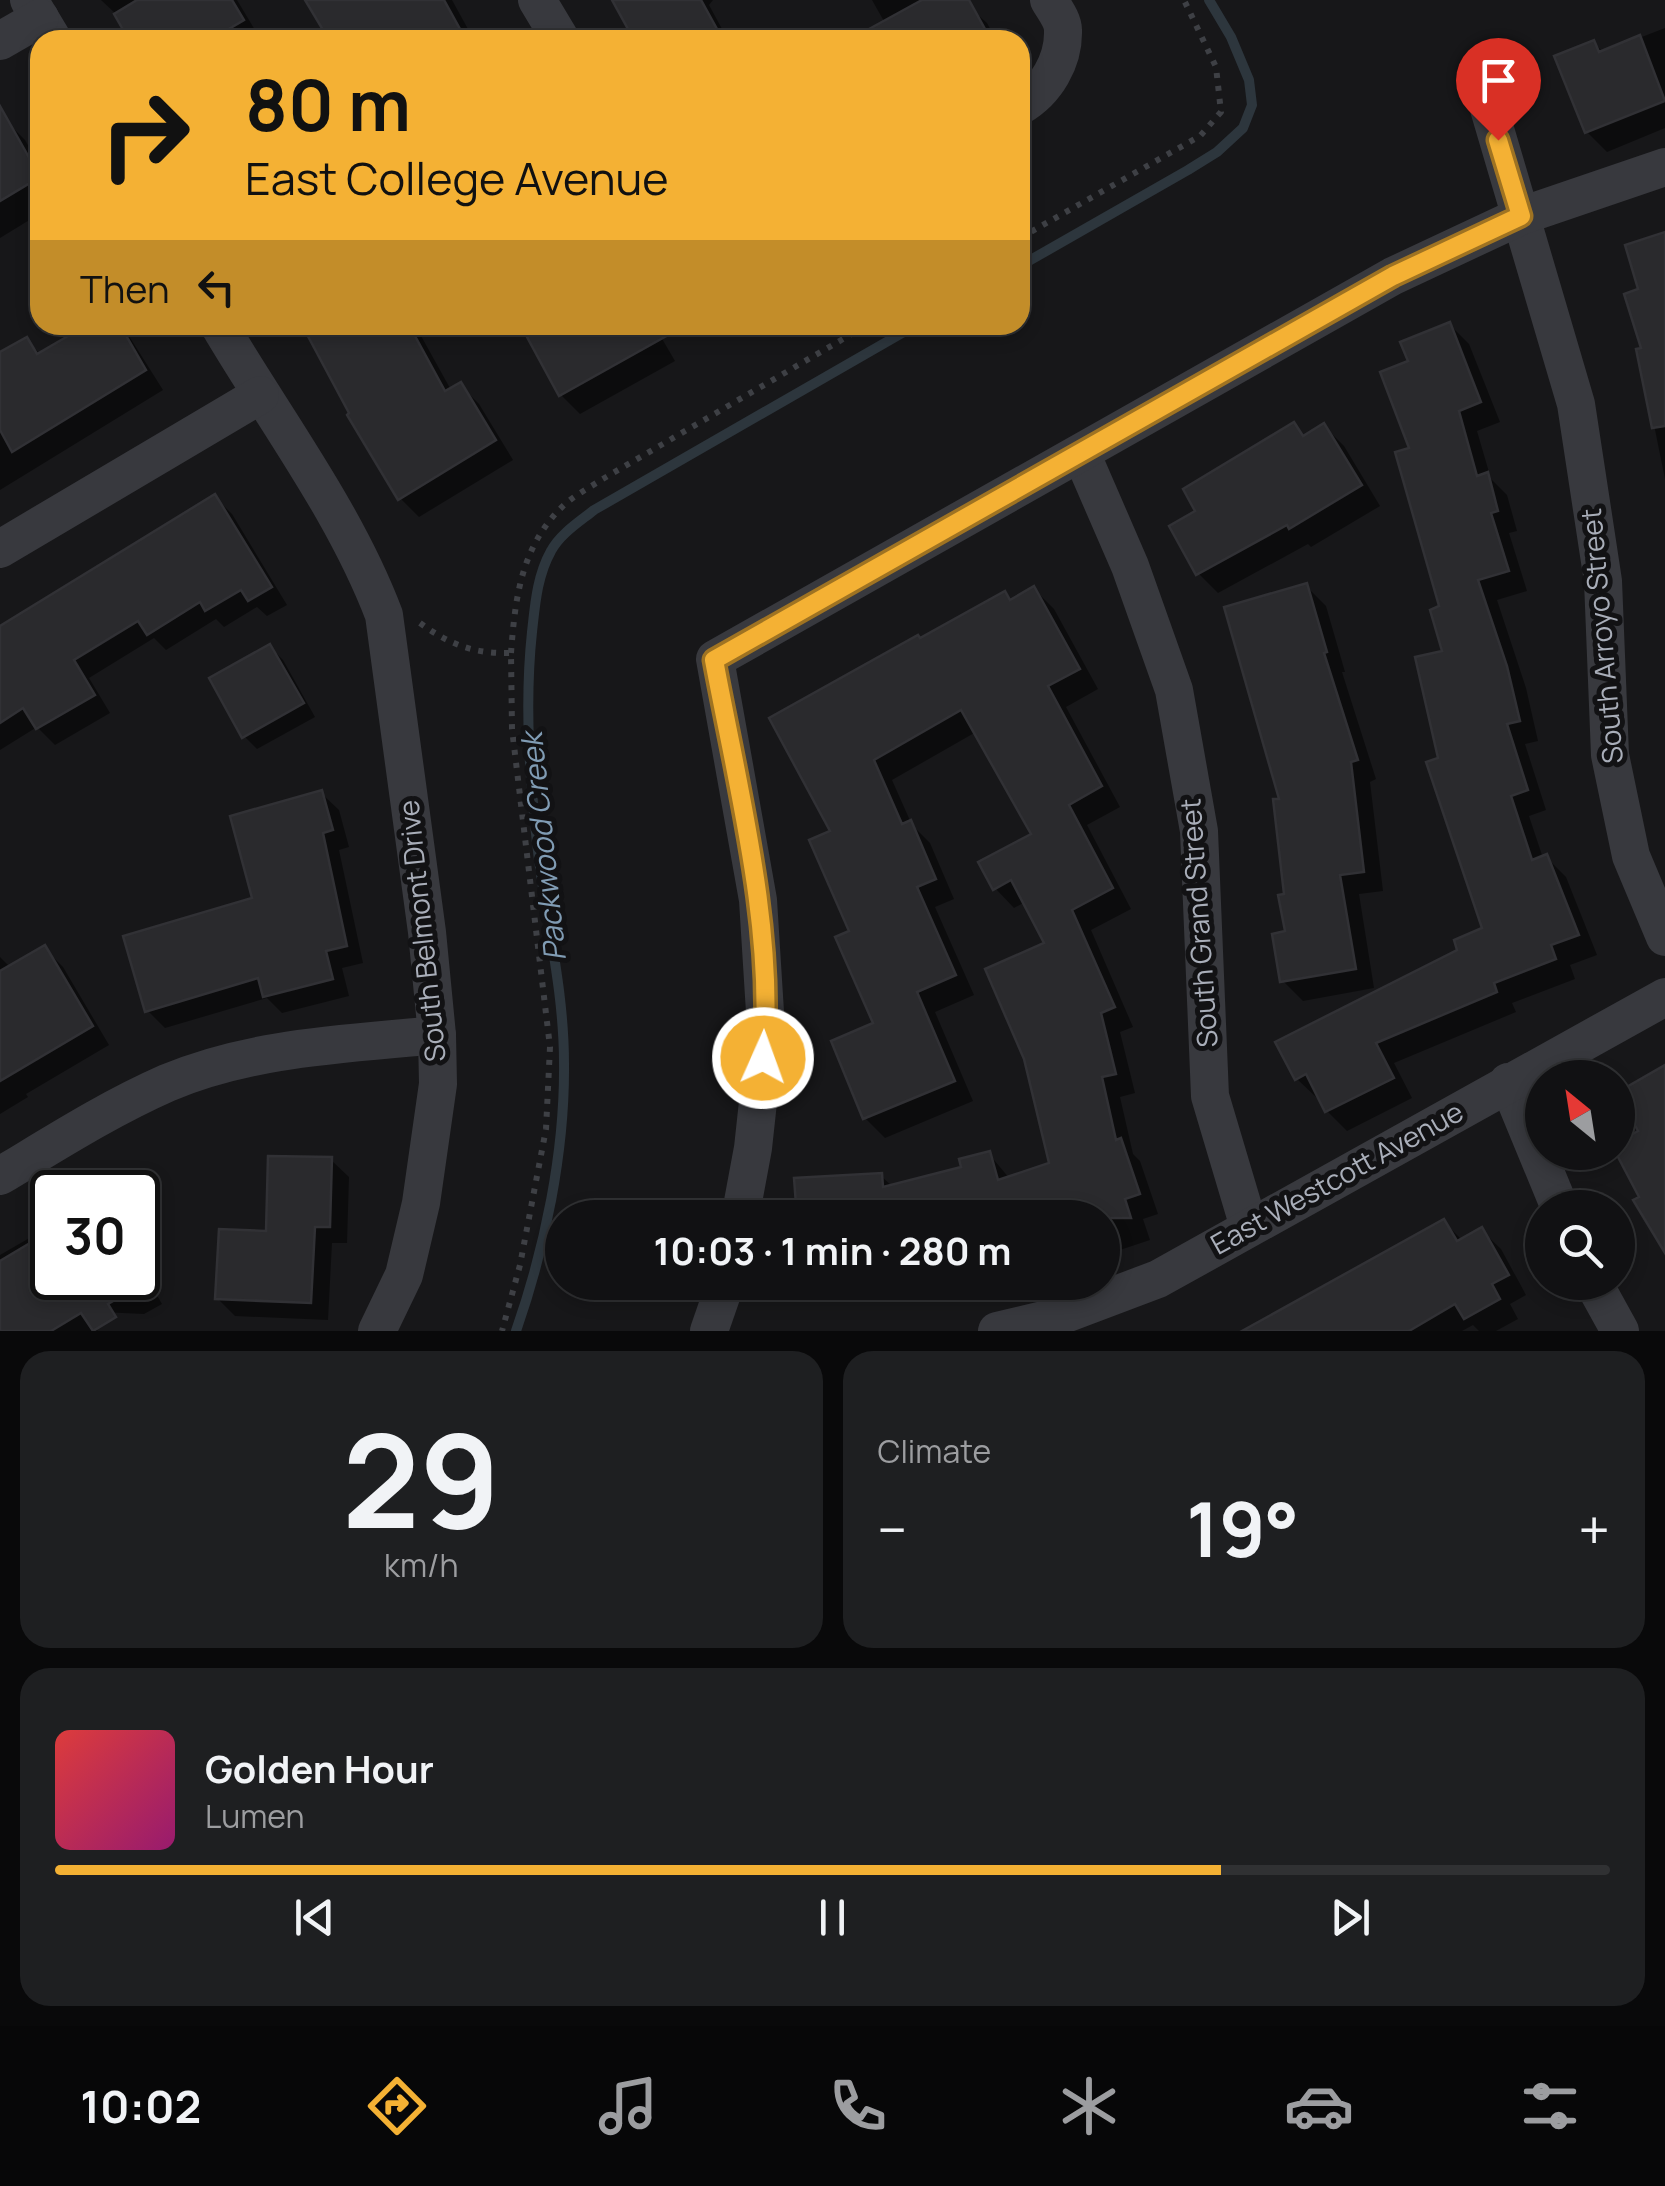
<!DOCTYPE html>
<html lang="en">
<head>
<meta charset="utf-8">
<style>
  :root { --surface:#111113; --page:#1e1f21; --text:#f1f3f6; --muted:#9c9da0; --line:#303133; --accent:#f4b134 }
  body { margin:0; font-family:Manrope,sans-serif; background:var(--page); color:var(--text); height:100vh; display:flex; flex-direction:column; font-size:38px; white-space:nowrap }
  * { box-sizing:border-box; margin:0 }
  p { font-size:32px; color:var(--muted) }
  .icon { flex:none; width:55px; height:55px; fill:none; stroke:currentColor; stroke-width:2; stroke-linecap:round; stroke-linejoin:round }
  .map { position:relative; height:1331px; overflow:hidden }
  .sheet { display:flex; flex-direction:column; gap:20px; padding:20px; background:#09090a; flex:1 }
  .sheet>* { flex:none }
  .guide { position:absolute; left:30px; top:30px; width:1000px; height:305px; border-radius:30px; box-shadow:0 5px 15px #0003,0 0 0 2px var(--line); background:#f4b134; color:#111; overflow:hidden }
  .needle { width:65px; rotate:330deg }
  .controls { position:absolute; left:1525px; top:1060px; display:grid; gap:20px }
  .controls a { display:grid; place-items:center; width:110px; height:110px; border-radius:50%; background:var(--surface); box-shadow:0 5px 15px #0003,0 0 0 2px var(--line); font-size:50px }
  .speed { position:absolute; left:30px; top:1170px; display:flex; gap:20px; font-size:50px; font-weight:700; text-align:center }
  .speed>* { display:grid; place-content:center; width:130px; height:130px; border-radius:50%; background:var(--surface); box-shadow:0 5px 15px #0003,0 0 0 2px var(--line); line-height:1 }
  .speed .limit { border:5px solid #111; border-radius:15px; background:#fff; color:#111 }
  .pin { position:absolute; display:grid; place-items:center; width:85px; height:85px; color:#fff; margin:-102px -42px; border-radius:50% 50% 50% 0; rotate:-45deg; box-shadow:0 0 10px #0007 }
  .pin .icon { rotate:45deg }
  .me { position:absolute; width:110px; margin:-55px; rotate:2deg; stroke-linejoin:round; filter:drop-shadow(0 0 8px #0008) }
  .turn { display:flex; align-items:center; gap:35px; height:210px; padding:0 50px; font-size:45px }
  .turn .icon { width:130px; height:130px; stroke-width:2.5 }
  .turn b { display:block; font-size:70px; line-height:85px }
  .then { display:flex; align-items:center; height:95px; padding:0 50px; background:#0003; gap:20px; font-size:38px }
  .big { font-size:75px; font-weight:700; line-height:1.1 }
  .sheet .widget { flex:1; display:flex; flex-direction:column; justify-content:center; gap:15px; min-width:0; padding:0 35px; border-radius:30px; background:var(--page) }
  .sheet .dial { align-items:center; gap:0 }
  .dial b { font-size:130px; line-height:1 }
  .song { display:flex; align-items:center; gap:30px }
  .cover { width:120px; height:120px; border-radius:15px; background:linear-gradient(135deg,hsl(0 70% 55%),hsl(320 70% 35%)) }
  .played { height:10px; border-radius:5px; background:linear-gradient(90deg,var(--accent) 75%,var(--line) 75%) }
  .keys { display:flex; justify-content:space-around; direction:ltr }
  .heat { display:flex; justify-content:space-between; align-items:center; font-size:55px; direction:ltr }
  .sheet .tiles { flex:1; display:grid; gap:20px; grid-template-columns:1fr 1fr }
  .widget:last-child { grid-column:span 2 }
  .trip { position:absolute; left:545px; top:1200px; width:575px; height:100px; border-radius:50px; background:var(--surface); box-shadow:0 5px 15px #0003,0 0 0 2px var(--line); font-weight:700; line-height:100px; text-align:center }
  .menu { display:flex; height:160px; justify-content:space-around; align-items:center; background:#070708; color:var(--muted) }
  .menu .icon { width:70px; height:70px }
  .menu .active { color:var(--accent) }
  .menu b { font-size:45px; color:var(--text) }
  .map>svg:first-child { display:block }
</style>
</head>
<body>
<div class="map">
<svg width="1665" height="1331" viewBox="0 0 1665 1331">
  <rect width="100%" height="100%" fill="#171719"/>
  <g fill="#0007">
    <polygon points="101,0 237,0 261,40 131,40 117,15"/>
    <polygon points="308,0 452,0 474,40 332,40"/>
    <polygon points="615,0 713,0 709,5 728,40 643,40"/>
    <polygon points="872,0 961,0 987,23 996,40 864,40 885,23"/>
    <polygon points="1665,28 1665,128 1607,152 1587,132 1594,43 1603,52"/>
    <polygon points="7,122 25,140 40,167 40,206 33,210 36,216 0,238 0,126"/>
    <polygon points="1665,235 1665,479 1639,351 1644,350 1641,291"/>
    <polygon points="1449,324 1469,344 1500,422 1477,431 1491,479 1507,495 1517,531 1509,533 1527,591 1497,600 1526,688 1538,741 1525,744 1546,810 1529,816 1543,858 1546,857 1566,877 1597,955 1570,965 1575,979 1512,1003 1516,1012 1394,1063 1412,1098 1347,1131 1327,1111 1320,1097 1317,1098 1297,1079 1485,930 1441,760 1445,653 1442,607 1412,450 1411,363"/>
    <polygon points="92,325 122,325 163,390 0,490 0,355 27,340 41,355"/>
    <polygon points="301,325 415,325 451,390 460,385 479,404 513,460 419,517 400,498"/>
    <polygon points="523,325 654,325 675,361 580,414 561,395"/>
    <polygon points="1294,425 1305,437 1324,426 1344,446 1380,506 1311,547 1308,544 1218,593 1198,573 1199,512"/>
    <polygon points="215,497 232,514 287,605 267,616 257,607 224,627 216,619 166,650 154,638 89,678 110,713 55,745 37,727 0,750 0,629 83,578 82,576"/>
    <polygon points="1306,586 1326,606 1345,672 1342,672 1376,779 1370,782 1383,891 1359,894 1374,988 1303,1001 1283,981 1288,933 1282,801"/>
    <polygon points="1034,589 1054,609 1098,689 1066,707 1120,807 1087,825 1131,909 1091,930 1133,1027 1120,1032 1135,1093 1120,1097 1133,1154 1140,1161 1158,1214 1143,1219 1150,1240 1102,1256 1102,1218 799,1218 881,1176 893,1187 964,1169 989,1154 1010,1179 1052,1164 1047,944 1025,902 1014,908 995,888 1034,835 976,732 892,780 912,825 930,843 954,899 935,907 974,995 935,1012 973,1101 885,1138 865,1118 876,1025 853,932 834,832 920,641 1005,594 1012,602"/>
    <polygon points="270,647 283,660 315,717 257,749 244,736"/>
    <polygon points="321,793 339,810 349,847 339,850 363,963 342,968 349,996 282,1013 267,998 165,1028 147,1010 255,900"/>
    <polygon points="44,948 63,967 109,1045 26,1094 28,1097 0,1114 0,957 11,968"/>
    <polygon points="331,1160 349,1177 347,1243 332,1243 328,1320 235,1316 217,1298"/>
    <polygon points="1444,1222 1462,1240 1481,1230 1501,1249 1526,1295 1510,1304 1518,1319 1496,1331 1479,1331 1473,1325 1462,1331 1257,1331"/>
    <polygon points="52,1225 52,1278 138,1278 138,1263 162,1304 144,1314 79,1311 98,1331 0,1331 0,1255"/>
    <polygon points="817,1282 912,1282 822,1287"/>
  </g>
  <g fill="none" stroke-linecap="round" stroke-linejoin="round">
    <g stroke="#2d363d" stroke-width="10">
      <polyline points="1020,266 1188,170 1217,152 1243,128 1252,105 1249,80 1231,37 1209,0"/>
      <path d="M 516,1331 C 545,1248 565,1152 564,1063 C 564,994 548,928 539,860 C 530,785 524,707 532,632 C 535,605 537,576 551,551 C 560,534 579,522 594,510 L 916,325"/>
    </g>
  </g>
  <g fill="#2a2a2d" stroke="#313135" stroke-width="2.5">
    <polygon points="137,0 232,0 244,20 210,40 129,40 114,14"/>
    <polygon points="305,0 444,0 466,40 329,40"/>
    <polygon points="612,0 701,0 723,40 634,40"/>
    <polygon points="922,0 969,0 991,40 849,40"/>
    <polygon points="1640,35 1665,101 1585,133 1554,56 1594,40 1599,52"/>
    <polygon points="0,106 40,177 0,201"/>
    <polygon points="1665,232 1665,426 1652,428 1636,349 1641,348 1624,294 1638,289 1625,245"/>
    <polygon points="1450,322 1481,402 1459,411 1477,476 1488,472 1498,511 1491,513 1509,571 1478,580 1507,666 1520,721 1507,724 1528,790 1511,796 1532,860 1547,854 1579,935 1551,945 1556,959 1494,983 1497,992 1376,1043 1394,1078 1325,1112 1306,1074 1295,1080 1275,1042 1457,950 1454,940 1482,928 1426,762 1438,758 1415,657 1442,651 1430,610 1439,606 1395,452 1409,448 1380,372 1408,361 1400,342"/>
    <polygon points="87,325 120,325 146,370 12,452 0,430 0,352 27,337 37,354"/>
    <polygon points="302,325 409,325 445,391 461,382 496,440 398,500 347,415 349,413"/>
    <polygon points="548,325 686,325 559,396 527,337"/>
    <polygon points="1294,422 1303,436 1324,423 1362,485 1289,529 1287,525 1196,575 1169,526 1195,511 1183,489"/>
    <polygon points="215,494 272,587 248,601 241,590 205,611 200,602 147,635 138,621 74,660 95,695 36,729 23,708 0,723 0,626"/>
    <polygon points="1307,583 1327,652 1324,653 1358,760 1351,762 1364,872 1340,875 1356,969 1280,982 1272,934 1285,931 1278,895 1284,894 1273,799 1279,799 1224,607"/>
    <polygon points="1034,586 1080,669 1048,686 1102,786 1069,805 1113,888 1072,910 1115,1007 1101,1013 1116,1074 1102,1077 1116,1140 1121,1138 1140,1194 1125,1199 1131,1218 797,1218 794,1178 882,1173 883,1187 961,1167 959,1159 990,1151 998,1180 1049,1163 1024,1059 985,969 1044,943 1011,880 993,890 978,862 1031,834 961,710 874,760 902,824 911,820 936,879 917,887 956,975 917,992 955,1081 863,1119 831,1041 873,1023 835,937 849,931 809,840 830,831 769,718 918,635 920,638 1005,591 1010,600"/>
    <polygon points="270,644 304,703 242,738 209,678"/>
    <polygon points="322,790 333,830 323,833 347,946 326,951 333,979 263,997 258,978 145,1012 123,936 252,898 230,816"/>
    <polygon points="45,945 93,1026 0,1081 0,971"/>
    <polygon points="1665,1065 1665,1253 1633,1200 1639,1197 1618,1157 1618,1142 1638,1131 1618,1092"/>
    <polygon points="268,1156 332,1157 330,1227 315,1227 311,1303 215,1299 219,1229 266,1231"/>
    <polygon points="1444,1219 1457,1241 1482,1227 1509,1275 1492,1284 1500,1299 1464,1319 1455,1304 1409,1331 1242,1331"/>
    <polygon points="52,1230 52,1278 153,1278 108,1304 116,1317 93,1331 81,1313 51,1331 0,1331 0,1261"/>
  </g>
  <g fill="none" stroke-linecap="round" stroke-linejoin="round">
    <g stroke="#3e4045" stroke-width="6" stroke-dasharray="5 8" stroke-linecap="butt">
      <polyline points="1020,238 1200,136 1221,112 1216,67 1184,0"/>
      <path d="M 420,623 C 450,645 475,654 511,653 L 512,729 L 550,1047 L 546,1129 L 520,1265 L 502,1331"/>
      <path d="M 511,653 C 515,599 521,547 562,507 C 573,496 589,488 601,480 L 867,325"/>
    </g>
    <g stroke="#38393e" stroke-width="38">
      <polyline points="29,0 53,40"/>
      <polyline points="537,0 561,40"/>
      <polyline points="0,41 40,18"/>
      <polyline points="1487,102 1576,404 1603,581 1610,755 1631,856 1665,937"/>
      <path d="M 1020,106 C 1046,91 1064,61 1063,30 C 1063,20 1054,9 1049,0"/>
      <path d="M 219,325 C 275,420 345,512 384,615 L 427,932 L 437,1035 L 438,1084 L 421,1203 L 404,1275 L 377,1331"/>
      <polyline points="1081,453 1130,566 1174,690 1199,831 1210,1096 1249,1227"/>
      <polyline points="0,549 260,395"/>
      <polyline points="1508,1082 1560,1208"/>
      <path d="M 0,1176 C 55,1143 108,1109 167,1083 C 252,1047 347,1044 437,1035"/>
      <polyline points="740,1218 753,1148 766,1028 758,900 715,659 1393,276 1521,216 1665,167"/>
      <polyline points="1593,1282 1620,1331"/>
      <polyline points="709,1331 726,1282"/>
      <polyline points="997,1331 1060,1316 1158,1279 1665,997"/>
    </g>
  </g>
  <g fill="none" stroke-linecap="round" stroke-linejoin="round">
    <defs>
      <path id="route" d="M 763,1058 C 776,934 737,783 714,660 L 1393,276 L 1521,216 L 1498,140"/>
    </defs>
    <use href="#route" stroke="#9f7322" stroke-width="25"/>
    <use href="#route" stroke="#f4b134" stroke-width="18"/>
  </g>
  <g text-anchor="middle" stroke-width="10" stroke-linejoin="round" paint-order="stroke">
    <g font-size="28" fill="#a9aeb9" stroke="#121214">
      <text transform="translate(1602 636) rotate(-95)" y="10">South Arroyo Street</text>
      <text transform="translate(1199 923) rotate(-94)" y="10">South Grand Street</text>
      <text transform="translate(422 931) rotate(-96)" y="10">South Belmont Drive</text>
      <text transform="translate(1337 1178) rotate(-29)" y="10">East Westcott Avenue</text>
    </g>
    <g font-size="30" font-style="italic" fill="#809cb4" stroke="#121214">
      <text transform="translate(544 847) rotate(-96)" y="10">Packwood Creek</text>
    </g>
  </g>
</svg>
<div class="controls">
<a><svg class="needle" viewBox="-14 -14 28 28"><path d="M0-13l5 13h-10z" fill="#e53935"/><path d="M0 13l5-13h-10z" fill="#9c9da0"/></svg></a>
<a><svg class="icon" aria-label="search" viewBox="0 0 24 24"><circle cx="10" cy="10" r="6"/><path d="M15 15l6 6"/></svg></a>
</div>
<div class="speed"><div class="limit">30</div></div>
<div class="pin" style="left:1498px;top:140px;background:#d93025"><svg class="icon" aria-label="arrive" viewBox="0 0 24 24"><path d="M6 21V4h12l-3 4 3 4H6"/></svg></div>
<svg class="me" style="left:763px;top:1058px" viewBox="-20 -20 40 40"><circle r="17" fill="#f4b134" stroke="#fff" stroke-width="3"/><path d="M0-11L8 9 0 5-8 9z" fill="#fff"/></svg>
<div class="trip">10:03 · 1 min · 280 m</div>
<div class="guide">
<div class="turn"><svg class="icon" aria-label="right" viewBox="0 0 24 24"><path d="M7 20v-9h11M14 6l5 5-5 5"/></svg><div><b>80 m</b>East College Avenue</div></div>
<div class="then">Then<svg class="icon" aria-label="left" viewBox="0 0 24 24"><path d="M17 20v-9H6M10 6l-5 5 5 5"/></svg></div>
</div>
</div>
<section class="sheet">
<div class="tiles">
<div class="widget dial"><b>29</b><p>km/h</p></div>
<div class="widget"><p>Climate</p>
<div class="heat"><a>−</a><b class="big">19°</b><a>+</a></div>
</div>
<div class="widget">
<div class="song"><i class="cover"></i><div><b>Golden Hour</b><p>Lumen</p></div></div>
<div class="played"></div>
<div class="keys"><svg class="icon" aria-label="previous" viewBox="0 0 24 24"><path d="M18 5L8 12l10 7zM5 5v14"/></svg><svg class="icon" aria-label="pause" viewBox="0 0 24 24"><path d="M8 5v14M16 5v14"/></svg><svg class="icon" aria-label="next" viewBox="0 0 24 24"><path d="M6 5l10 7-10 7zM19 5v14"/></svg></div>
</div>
</div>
</section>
<nav class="menu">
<b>10:02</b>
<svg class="icon active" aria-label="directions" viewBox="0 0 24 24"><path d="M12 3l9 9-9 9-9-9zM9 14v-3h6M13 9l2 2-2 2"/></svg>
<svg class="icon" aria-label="music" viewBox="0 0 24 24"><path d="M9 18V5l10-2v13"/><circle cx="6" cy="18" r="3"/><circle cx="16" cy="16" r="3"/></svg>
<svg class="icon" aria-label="phone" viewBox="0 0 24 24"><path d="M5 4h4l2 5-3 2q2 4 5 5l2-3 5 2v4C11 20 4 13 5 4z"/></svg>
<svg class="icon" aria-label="climate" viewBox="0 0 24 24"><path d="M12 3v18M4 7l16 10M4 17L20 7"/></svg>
<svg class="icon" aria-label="car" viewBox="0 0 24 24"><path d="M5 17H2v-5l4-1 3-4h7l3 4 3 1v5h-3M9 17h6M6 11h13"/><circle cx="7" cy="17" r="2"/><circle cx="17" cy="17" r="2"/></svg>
<svg class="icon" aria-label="filters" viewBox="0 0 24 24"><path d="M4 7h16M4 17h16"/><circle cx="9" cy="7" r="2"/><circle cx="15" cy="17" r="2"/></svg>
</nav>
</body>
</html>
